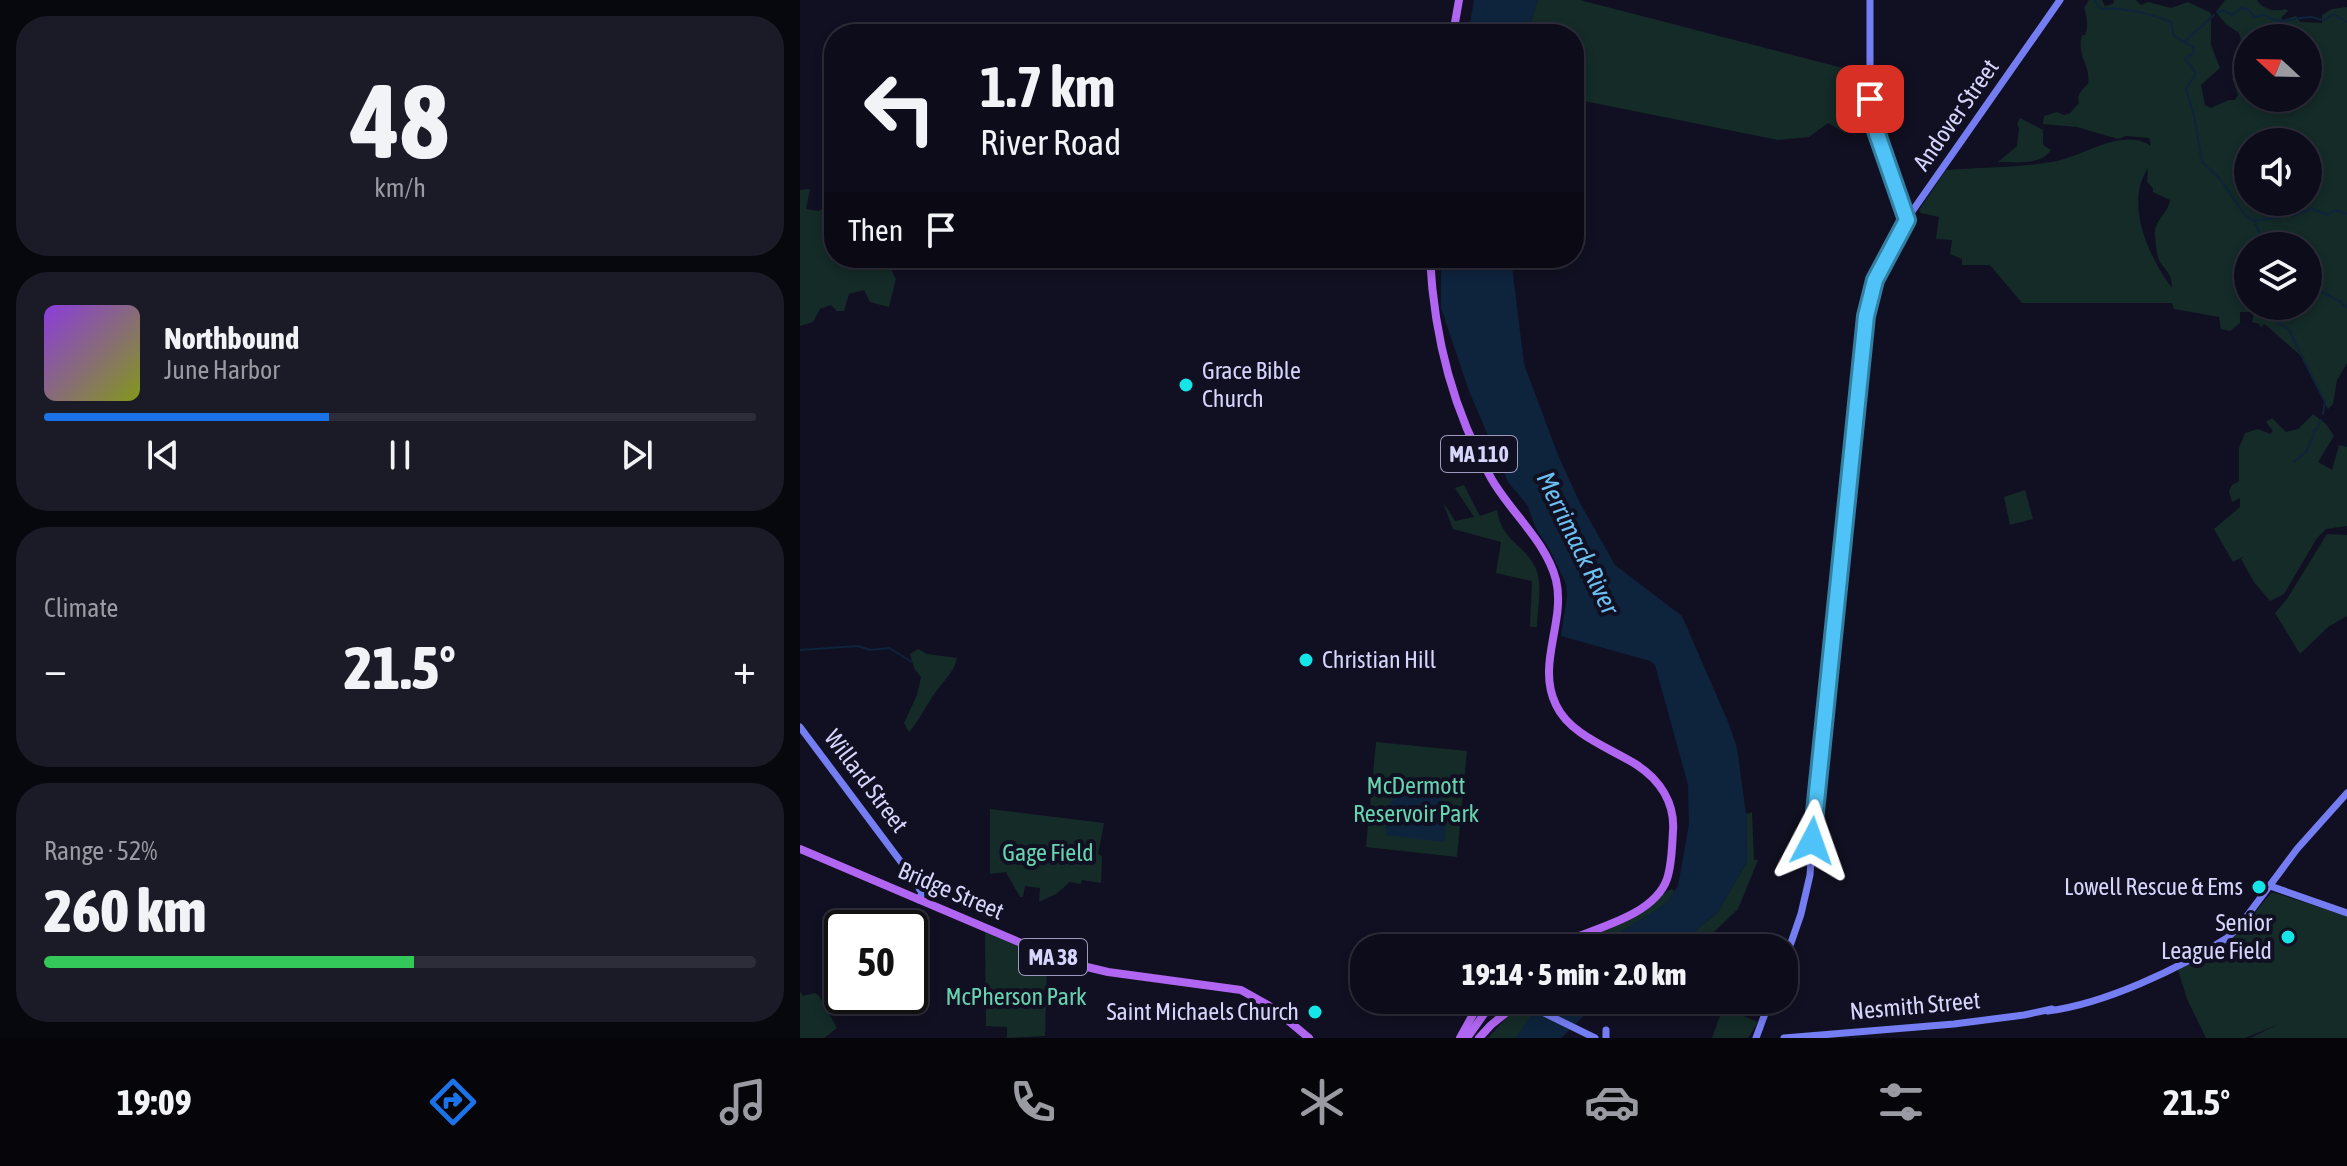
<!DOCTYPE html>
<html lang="en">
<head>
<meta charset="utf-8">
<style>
  :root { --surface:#0d0c1a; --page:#1b1a27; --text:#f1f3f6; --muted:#9a9ba2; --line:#2d2c39; --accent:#1a73e8 }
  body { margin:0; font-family:"Asap Condensed",sans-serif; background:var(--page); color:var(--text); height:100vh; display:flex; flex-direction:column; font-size:30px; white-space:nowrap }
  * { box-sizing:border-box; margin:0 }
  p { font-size:26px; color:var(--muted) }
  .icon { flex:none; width:44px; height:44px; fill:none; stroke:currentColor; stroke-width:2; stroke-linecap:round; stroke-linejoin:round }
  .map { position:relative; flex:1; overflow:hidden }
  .sheet { display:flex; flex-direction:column; gap:16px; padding:16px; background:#07070e; width:800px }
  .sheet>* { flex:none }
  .top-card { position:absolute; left:24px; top:24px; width:760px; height:244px; border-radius:32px; box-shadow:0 4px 12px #0003,0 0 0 2px var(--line); background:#0d0c1a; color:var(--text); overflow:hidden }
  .needle { width:52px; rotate:292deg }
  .tools { position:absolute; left:1434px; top:24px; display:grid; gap:16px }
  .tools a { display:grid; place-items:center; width:88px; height:88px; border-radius:50%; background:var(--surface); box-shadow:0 4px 12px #0003,0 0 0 2px var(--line); font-size:40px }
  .speed { position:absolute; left:24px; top:910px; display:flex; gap:16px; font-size:40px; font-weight:700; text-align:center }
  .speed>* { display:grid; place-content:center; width:104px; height:104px; border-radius:50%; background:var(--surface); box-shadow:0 4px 12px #0003,0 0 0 2px var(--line); line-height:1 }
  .speed .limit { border:4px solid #111; border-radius:12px; background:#fff; color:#111 }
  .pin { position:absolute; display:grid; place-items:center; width:68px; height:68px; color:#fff; margin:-34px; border-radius:16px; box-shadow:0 4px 12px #0006 }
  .me { position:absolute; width:88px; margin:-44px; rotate:4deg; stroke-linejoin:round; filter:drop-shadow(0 0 6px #0008) }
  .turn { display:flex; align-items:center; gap:28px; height:168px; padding:0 24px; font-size:36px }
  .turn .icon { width:104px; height:104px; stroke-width:2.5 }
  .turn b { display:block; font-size:56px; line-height:68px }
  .then { display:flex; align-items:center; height:76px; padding:0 24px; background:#0003; gap:16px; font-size:30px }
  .big { font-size:60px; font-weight:800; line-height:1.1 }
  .sheet .widget { flex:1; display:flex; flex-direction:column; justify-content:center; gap:12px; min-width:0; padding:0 28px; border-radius:32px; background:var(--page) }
  .sheet .dial { align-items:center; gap:0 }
  .dial b { font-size:104px; line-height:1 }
  .song { display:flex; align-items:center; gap:24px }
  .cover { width:96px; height:96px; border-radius:12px; background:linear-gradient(135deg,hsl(270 70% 55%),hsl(70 70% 35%)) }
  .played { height:8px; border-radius:4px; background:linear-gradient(90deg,var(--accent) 40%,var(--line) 40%) }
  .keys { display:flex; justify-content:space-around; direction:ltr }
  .heat { display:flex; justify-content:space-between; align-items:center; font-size:44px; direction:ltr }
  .charge { height:12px; border-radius:6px; background:linear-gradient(90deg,#34c759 52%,var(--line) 0) }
  .trip { position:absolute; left:550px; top:934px; width:448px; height:80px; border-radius:32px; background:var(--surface); box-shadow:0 4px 12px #0003,0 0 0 2px var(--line); font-weight:800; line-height:80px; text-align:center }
  .tab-bar { display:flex; height:128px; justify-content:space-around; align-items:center; background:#05050a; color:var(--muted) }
  .tab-bar .icon { width:56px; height:56px }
  .tab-bar .active { color:var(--accent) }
  .tab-bar b { font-size:36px; color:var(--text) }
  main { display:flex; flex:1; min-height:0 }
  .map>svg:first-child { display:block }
</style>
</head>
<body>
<main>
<section class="sheet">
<div class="widget dial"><b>48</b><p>km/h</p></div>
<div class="widget">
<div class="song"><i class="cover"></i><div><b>Northbound</b><p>June Harbor</p></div></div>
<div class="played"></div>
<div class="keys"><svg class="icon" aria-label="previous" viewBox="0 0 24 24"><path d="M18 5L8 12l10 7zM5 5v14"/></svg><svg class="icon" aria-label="pause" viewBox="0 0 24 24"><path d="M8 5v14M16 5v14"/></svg><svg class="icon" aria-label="next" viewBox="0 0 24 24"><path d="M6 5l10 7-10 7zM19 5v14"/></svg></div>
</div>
<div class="widget"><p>Climate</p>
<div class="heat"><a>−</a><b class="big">21.5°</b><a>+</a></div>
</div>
<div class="widget"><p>Range · 52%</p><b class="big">260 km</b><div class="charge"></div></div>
</section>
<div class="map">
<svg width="1547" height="1038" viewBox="0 0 1547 1038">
  <rect width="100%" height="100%" fill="#111022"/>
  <g fill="#142b28" fill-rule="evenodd">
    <polygon points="738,0 780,0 1066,74 1066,96 1069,120 1045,133 1028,123 1009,137 978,140 774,99 774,34 727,34"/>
    <path d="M 1289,0 L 1302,0 L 1305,6 L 1313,4 L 1314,0 L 1336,0 L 1341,5 L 1348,2 L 1371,8 L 1388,2 L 1411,13 L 1411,45 L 1420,68 L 1401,85 L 1405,105 L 1411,108 L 1429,100 L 1435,100 L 1438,95 L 1432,78 L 1441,75 L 1443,61 L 1448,56 L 1448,98 L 1508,98 L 1508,38 L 1448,38 L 1448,49 L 1441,40 L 1439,33 L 1427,25 L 1416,12 L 1425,0 L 1457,0 C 1463,10 1476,12 1486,9 L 1488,11 L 1481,18 L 1483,20 L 1496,16 L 1500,22 L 1522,23 L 1522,15 L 1532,9 L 1547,7 L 1547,363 L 1537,380 L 1533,404 L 1528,409 L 1500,355 L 1467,326 L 1464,324 L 1461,328 L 1459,324 L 1452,322 L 1454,312 L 1440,312 L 1440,323 L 1430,331 L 1421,329 L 1419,317 L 1374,309 L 1372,303 L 1222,303 L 1190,265 L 1162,265 L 1162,259 L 1150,254 L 1152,240 L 1136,239 L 1139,217 L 1121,213 L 1119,210 L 1146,170 C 1182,167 1221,168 1257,161 C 1285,155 1324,127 1351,146 L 1349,138 L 1326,136 L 1318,139 L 1277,127 L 1243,124 L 1244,116 L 1257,112 L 1264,115 L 1270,113 L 1279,103 C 1276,94 1283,89 1288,84 C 1291,65 1276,56 1282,35 L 1285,35 C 1289,25 1287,17 1284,8 ZM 1448,142 L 1508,142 L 1508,202 L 1448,202 ZM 1348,168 L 1347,182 L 1353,188 L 1353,192 L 1370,200 C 1368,214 1354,220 1355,235 C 1356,242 1356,253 1359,260 C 1366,272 1372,273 1372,288 C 1349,257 1324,204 1348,168 ZM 1448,246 L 1508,246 L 1508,306 L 1448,306 Z"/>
    <path d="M 1220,118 L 1243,130 L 1243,145 L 1251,150 C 1240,166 1215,162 1198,162 L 1217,146 L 1219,128 L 1217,124 Z"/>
    <polygon points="10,189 6,209 19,211 34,200 34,258 85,258 96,279 89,307 70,302 64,290 49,294 44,311 37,311 31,305 20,309 13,322 0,326 0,190"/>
    <polygon points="1513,414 1526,424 1534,436 1518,462 1532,470 1539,445 1547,447 1547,526 1526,529 1517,538 1484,594 1470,601 1454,582 1441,559 1444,556 1433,562 1414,529 1440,507 1440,498 1432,502 1429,491 1432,485 1439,481 1439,448 1445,433 1458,429 1470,434 1473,431 1466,422 1472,418 1486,432 1498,429"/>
    <path d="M 664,485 L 680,516 L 697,510 C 702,542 725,544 736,569 C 743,585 737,610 737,627 L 730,627 L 732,581 L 696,573 L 701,542 L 653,529 L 643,502 L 655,521 L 674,517 L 655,488 Z"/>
    <polygon points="1225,490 1233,519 1210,525 1204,497"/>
    <polygon points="1527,534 1547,535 1547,616 1528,627 1500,654 1475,613 1487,599"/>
    <path d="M 118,649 L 127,654 L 157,658 C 154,672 146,678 137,690 C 127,704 120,719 109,732 L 104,723 L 117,695 L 121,677 L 114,668 L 110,654 Z"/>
    <polygon points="576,742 667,751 657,857 566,847"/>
    <polygon points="190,809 304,823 298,854 302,856 301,883 282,880 281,884 270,882 256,894 239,902 240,888 225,886 223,897 220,897 206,872 190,874"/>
    <polygon points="952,812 954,860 958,860 938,909 897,948 874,948 917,913 947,862 946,814"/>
    <polygon points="871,889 877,893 874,897 847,918 800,948 773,948"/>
    <polygon points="1472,892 1547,916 1547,1038 1450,1038 1479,1024 1445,1038 1406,1038 1387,999 1377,967 1438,932"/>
    <polygon points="185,931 241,955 241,967 247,968 245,1036 207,1038 207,1027 186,1026"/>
    <polygon points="0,991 3,996 15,993 19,996 37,1028 24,1038 0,1038"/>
    <polygon points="722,1000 746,1000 721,1038 688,1038"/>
    <polygon points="923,1008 958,1022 948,1038 912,1038"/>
  </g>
  <g fill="#0e233c">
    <polygon points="674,0 738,0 727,34 668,34"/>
    <polygon points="641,258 711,258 724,364 758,455 780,503 815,565 882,616 929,724 937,748 946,814 947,862 917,913 874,948 795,948 865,904 878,886 889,824 888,785 855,665 850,661 761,636 767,596 766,584 750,550 735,527 728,506 708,482 669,391 641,308"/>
    <polygon points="605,782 636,784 647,813 644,842 585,835 588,807"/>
    <polygon points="743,1000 800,1000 761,1038 715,1038"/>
  </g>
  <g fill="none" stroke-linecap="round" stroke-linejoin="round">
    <g stroke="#0e233c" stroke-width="2">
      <path d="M 1294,0 L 1301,9 C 1326,7 1347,13 1371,22 L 1374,36 L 1393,47 L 1394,53 L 1385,59 L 1396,73 L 1386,89 L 1394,116 L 1402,162 L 1420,179 L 1445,215 L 1454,221 C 1469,218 1503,217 1511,208 L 1527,215 L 1535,210 L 1547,214"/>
      <path d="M 1417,12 L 1424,11 L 1432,15 L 1441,8 L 1449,10 L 1454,17 L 1465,15 C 1481,27 1493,17 1511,17 C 1515,17 1520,20 1524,20 L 1533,14 L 1547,22"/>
      <polyline points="1385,41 1414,15"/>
      <polyline points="1455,222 1465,246"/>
      <polyline points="1508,285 1541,302 1547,308"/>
      <polyline points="1458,306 1489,330 1525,402 1523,414"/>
      <polyline points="1494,462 1506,452 1514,435 1513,431 1517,429 1521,420"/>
      <polyline points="0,650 58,646 70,650 89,648 112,662"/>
    </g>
    <g stroke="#757df2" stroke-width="7">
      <polyline points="1070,0 1070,110 1107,220"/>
      <polyline points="0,727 110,874 122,893 119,900"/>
      <polyline points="1470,886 1547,913"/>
      <polyline points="984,963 1001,914 1010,875 1018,768 1066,316 1075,280 1111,213 1260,0"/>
      <polyline points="716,1006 730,1006 795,1038"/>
      <path d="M 1248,1011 C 1304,1004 1379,969 1427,938 L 1438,928 L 1497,849 L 1547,793"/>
      <polyline points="806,1030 806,1038"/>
      <polyline points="956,1038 970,1000"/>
      <polyline points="984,1038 1154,1024 1224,1015 1252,1009"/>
    </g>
    <g stroke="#b066f1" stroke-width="8">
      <polyline points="653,34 659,0"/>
      <path d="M 630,258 C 634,336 652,409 691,478 C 710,512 746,541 756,580 C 766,622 736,664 756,705 C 770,735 810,748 837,765 C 860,780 875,803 873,831 C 872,846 872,864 867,879 C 853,919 785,930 750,948"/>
      <polyline points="0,849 266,962 308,972 441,990 473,1008 509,1038"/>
      <polyline points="736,948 759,938"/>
      <polyline points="766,948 785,937"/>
      <polyline points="697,1009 709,1009 721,1000"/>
      <polyline points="660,1038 681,1000"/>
      <polyline points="667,1038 694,1000"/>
      <polyline points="679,1038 691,1025 712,1008"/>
    </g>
    <polyline stroke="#b066f1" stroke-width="8" points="688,1001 697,1009"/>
  </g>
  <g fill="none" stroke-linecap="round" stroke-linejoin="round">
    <defs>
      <polyline id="route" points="1012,841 1066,316 1075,280 1107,220 1074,125 1070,99"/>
    </defs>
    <use href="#route" stroke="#337fa1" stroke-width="20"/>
    <use href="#route" stroke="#4fc3f7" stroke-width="14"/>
  </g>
  <g fill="#15e5e6" stroke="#111022" stroke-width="3">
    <circle cx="386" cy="385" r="8"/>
    <circle cx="506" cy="660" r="8"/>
    <circle cx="1459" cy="887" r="8"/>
    <circle cx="1488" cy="937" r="8"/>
    <circle cx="515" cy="1012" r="8"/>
  </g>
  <g text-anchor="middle" stroke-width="8" stroke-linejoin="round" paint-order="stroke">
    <g fill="#111022" stroke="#9b9aba" stroke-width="2">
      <rect x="641" y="436" width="76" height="36" rx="6"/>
      <rect x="219" y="939" width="68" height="36" rx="6"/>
    </g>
    <g font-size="22" font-weight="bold" fill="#d6d5fb">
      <text x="679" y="462">MA 110</text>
      <text x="253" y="965">MA 38</text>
    </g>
    <g font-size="24" fill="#d6d5fb" stroke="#111022">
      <text transform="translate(1156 115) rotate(-55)" y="8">Andover Street</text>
      <text transform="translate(66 781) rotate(53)" y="8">Willard Street</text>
      <text transform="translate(151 891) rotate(23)" y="8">Bridge Street</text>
      <text transform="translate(1115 1006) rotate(-5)" y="8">Nesmith Street</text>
    </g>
    <g font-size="24" fill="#d6d5fb" stroke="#111022" text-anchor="end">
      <text x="402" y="379" text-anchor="start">Grace Bible<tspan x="402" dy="28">Church</tspan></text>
      <text x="522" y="668" text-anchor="start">Christian Hill</text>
      <text x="1443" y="895">Lowell Rescue &amp; Ems</text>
      <text x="1472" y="931">Senior<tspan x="1472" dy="28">League Field</tspan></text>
      <text x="499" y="1020">Saint Michaels Church</text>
    </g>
    <g font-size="24" fill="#67d4af" stroke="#111022">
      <text x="616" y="794">McDermott<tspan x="616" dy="28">Reservoir Park</tspan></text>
      <text x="248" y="861">Gage Field</text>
      <text x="216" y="1005">McPherson Park</text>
    </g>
    <g font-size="26" font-style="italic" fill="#6cc0f1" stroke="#111022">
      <text transform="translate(778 543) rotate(64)" y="9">Merrimack River</text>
    </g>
  </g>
</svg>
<div class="tools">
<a><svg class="needle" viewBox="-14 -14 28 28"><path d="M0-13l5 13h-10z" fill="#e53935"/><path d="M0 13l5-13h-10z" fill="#9a9ba2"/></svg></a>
<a><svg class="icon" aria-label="sound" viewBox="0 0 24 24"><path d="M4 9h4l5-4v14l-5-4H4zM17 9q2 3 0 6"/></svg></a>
<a><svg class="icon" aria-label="layers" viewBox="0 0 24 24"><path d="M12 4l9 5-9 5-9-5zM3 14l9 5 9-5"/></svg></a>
</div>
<div class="speed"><div class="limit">50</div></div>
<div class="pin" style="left:1070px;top:99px;background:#d93025"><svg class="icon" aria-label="arrive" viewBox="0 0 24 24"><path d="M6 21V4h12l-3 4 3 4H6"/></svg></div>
<svg class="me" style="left:1012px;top:841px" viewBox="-20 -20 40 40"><path d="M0-17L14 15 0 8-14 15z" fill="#4fc3f7" stroke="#fff" stroke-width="4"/></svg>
<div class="trip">19:14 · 5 min · 2.0 km</div>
<div class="top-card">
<div class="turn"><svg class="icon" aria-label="left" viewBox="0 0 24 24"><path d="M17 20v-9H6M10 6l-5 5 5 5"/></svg><div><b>1.7 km</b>River Road</div></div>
<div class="then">Then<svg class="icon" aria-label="arrive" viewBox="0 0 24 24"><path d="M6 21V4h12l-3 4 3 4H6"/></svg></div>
</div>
</div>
</main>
<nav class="tab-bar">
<b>19:09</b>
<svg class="icon active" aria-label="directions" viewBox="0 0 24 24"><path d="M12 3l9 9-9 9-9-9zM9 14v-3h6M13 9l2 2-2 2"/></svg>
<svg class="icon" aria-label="music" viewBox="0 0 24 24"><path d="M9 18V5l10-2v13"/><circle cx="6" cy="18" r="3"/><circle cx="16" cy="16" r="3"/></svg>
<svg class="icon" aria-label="phone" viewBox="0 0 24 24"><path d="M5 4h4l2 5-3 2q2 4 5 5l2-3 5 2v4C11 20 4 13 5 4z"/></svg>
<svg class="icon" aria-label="climate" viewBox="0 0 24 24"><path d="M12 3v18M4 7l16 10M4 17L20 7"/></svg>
<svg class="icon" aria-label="car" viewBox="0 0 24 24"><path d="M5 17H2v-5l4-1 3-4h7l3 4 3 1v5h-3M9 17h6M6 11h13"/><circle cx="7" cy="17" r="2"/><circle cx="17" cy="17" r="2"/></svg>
<svg class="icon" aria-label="filters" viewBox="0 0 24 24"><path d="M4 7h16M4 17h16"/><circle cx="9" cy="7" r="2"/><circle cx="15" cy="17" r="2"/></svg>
<b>21.5°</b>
</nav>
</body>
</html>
